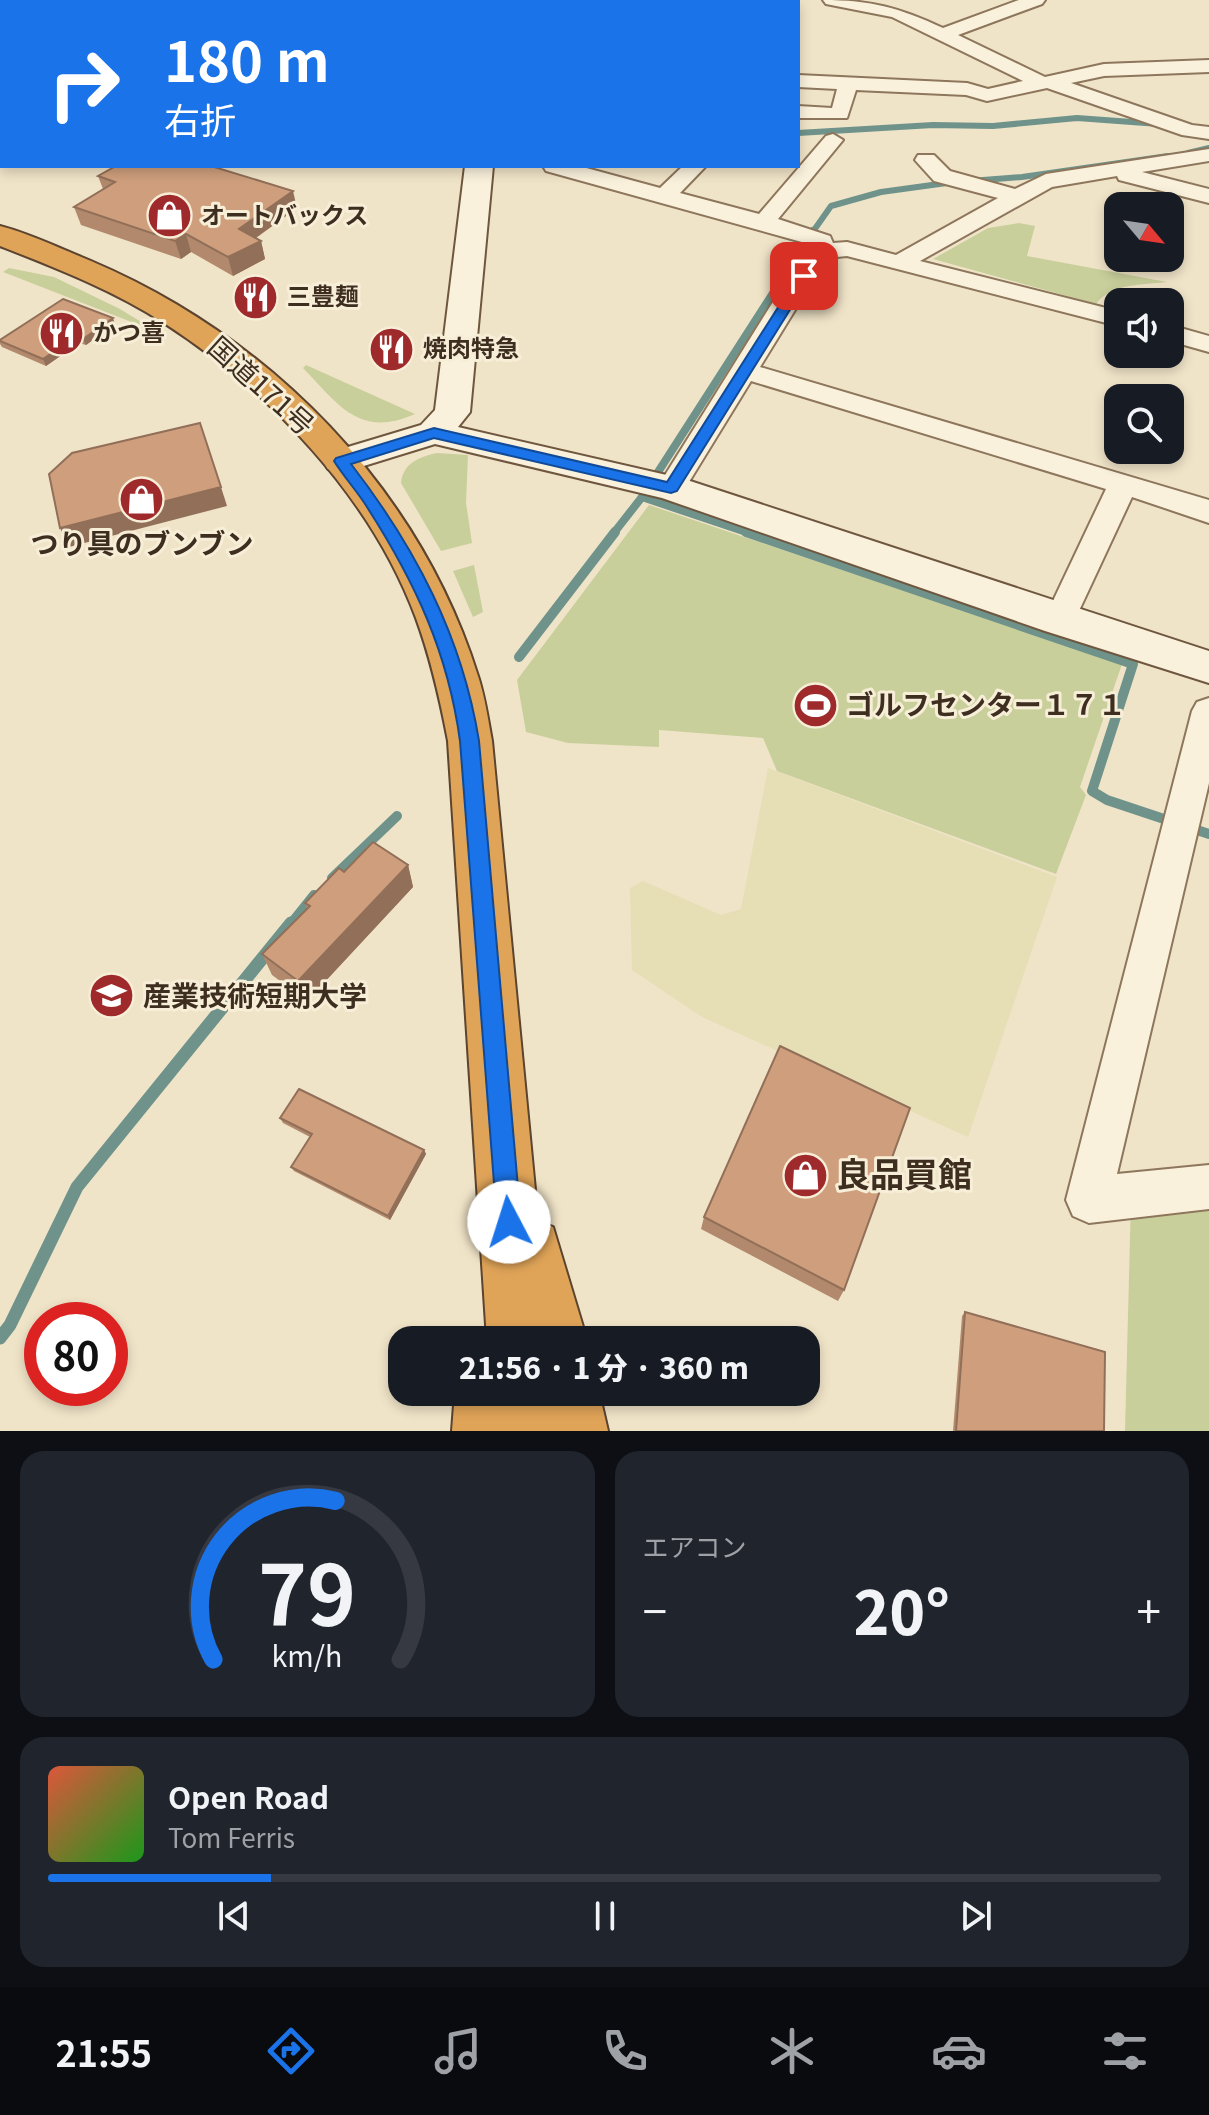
<!DOCTYPE html>
<html lang="ja">
<head>
<meta charset="utf-8">
<style>
  :root { --surface:#171b24; --page:#20242c; --text:#f1f3f6; --muted:#9ea1a6; --line:#363941; --accent:#1a73e8 }
  body { margin:0; font-family:Georgia,"Noto Sans JP",serif; background:var(--page); color:var(--text); height:100vh; display:flex; flex-direction:column; font-size:30px; white-space:nowrap }
  * { box-sizing:border-box; margin:0 }
  p { font-size:26px; color:var(--muted) }
  .icon { flex:none; width:44px; height:44px; fill:none; stroke:currentColor; stroke-width:2; stroke-linecap:round; stroke-linejoin:round }
  .map { position:relative; height:1431px; overflow:hidden }
  .panel { display:flex; flex-direction:column; gap:20px; padding:20px; background:#0d0f14; flex:1 }
  .panel>* { flex:none }
  .hud { position:absolute; left:0px; top:0px; width:800px; height:168px; box-shadow:0 4px 12px #0003; background:#1a73e8; color:#fff; overflow:hidden }
  .needle { width:52px; rotate:119deg }
  .fabs { position:absolute; left:1104px; top:192px; display:grid; gap:16px }
  .fabs a { display:grid; place-items:center; width:80px; height:80px; border-radius:16px; background:var(--surface); box-shadow:0 4px 12px #0003; font-size:40px }
  .speed { position:absolute; left:24px; top:1302px; display:flex; gap:16px; font-size:40px; font-weight:700; text-align:center }
  .speed>* { display:grid; place-content:center; width:104px; height:104px; border-radius:50%; background:var(--surface); box-shadow:0 4px 12px #0003; line-height:1 }
  .speed .limit { border:12px solid #d22; background:#fff; color:#111 }
  .pin { position:absolute; display:grid; place-items:center; width:68px; height:68px; color:#fff; margin:-34px; border-radius:16px; box-shadow:0 4px 12px #0006 }
  .me { position:absolute; width:88px; margin:-44px; rotate:355deg; stroke-linejoin:round; filter:drop-shadow(0 0 6px #0008) }
  .turn { display:flex; align-items:center; gap:28px; height:168px; padding:0 32px; font-size:36px }
  .turn .icon { width:104px; height:104px; stroke-width:2.5 }
  .turn b { display:block; font-size:56px; line-height:68px }
  .big { font-size:60px; font-weight:800; line-height:1.1 }
  .panel .widget { flex:1; display:flex; flex-direction:column; justify-content:center; gap:12px; min-width:0; padding:0 28px; border-radius:24px; background:var(--page) }
  .panel .dial { align-items:center; gap:0 }
  .dial svg { height:208px; overflow:visible; fill:none; stroke:var(--line); stroke-width:7; stroke-linecap:round; text-anchor:middle }
  .dial text { fill:var(--text); stroke:none }
  .song { display:flex; align-items:center; gap:24px }
  .cover { width:96px; height:96px; border-radius:12px; background:linear-gradient(135deg,hsl(10 70% 55%),hsl(120 70% 35%)) }
  .played { height:8px; border-radius:4px; background:linear-gradient(90deg,var(--accent) 20%,var(--line) 20%) }
  .keys { display:flex; justify-content:space-around; direction:ltr }
  .heat { display:flex; justify-content:space-between; align-items:center; font-size:44px; direction:ltr }
  .panel .tiles { flex:1; display:grid; gap:20px; grid-template-columns:1fr 1fr }
  .widget:last-child { grid-column:span 2 }
  .trip { position:absolute; left:388px; top:1326px; width:432px; height:80px; border-radius:24px; background:var(--surface); box-shadow:0 4px 12px #0003; font-weight:800; line-height:80px; text-align:center }
  .tab-bar { display:flex; height:128px; justify-content:space-around; align-items:center; background:#090b0e; color:var(--muted) }
  .tab-bar .icon { width:56px; height:56px }
  .tab-bar .on { color:var(--accent) }
  .tab-bar b { font-size:36px; color:var(--text) }
  .map>svg:first-child { display:block }
</style>
</head>
<body>
<div class="map">
<svg width="1209" height="1431" viewBox="0 0 1209 1431">
  <rect width="100%" height="100%" fill="#f0e4c8"/>
  <polygon fill="#e6deb5" points="768,768 1057,877 968,1137 702,1017 632,970 630,888 643,881 721,915 741,909"/>
  <g fill="#c9cf9b">
    <path d="M 1019,223 L 1035,226 L 1027,256 L 1167,282 C 1143,285 1111,283 1096,304 L 933,259 L 988,228 Z"/>
    <polygon points="9,268 54,277 120,309 156,331 148,334 129,321 3,272"/>
    <path d="M 306,365 L 415,414 C 359,439 338,404 303,368 Z"/>
    <path d="M 437,453 L 468,455 L 466,503 L 472,543 L 441,551 L 401,483 C 403,463 419,457 437,453 Z"/>
    <polygon points="649,505 1122,664 1080,787 1086,795 1056,874 777,771 763,738 659,730 659,747 568,743 526,732 517,680"/>
    <polygon points="474,565 483,612 473,617 453,571"/>
    <polygon points="1209,1195 1209,1431 1125,1431 1131,1199"/>
  </g>
  <g fill="none" stroke-linecap="round" stroke-linejoin="round">
    <g stroke="#6f938a" stroke-width="6">
      <polyline points="224,0 227,2"/>
      <polyline points="304,0 310,2"/>
      <polyline points="1115,65 1209,63"/>
      <polyline points="798,133 933,125 993,126 1077,118 1159,124"/>
      <polyline points="1188,153 1209,148"/>
      <polyline points="970,181 1022,177 1168,156"/>
      <polyline points="812,233 831,206 881,192 954,182"/>
    </g>
    <g stroke="#6f938a" stroke-width="8">
      <polyline points="642,497 752,534"/>
      <polyline points="613,534 642,497 813,231"/>
    </g>
    <g stroke="#6f938a" stroke-width="10">
      <polyline points="746,532 1133,664 1092,791 1107,800 1209,834"/>
      <polyline points="519,657 615,532"/>
      <polyline points="332,878 397,816"/>
      <polyline points="290,925 314,895"/>
    </g>
    <polyline stroke="#6f938a" stroke-width="13" points="0,1338 10,1325 77,1187 291,923"/>
    <defs>
      <g id="street">
        <polygon points="56,0 75,0 76,2 58,2"/>
        <polygon points="198,0 223,0 197,2"/>
        <rect x="489" y="0" width="18" height="2"/>
        <polygon points="609,0 630,0 608,2"/>
        <path d="M 823,0 C 871,0 900,8 943,28 L 1019,0 L 1045,0 L 1042,4 L 958,35 L 1045,77 L 1104,64 L 1209,60 L 1209,72 L 1104,76 L 1071,83 L 1192,125 L 1209,127 L 1209,139 L 1182,135 L 1047,88 L 987,101 L 966,95 L 856,90 L 847,118 L 798,118 L 798,106 L 832,108 L 837,89 L 798,87 L 798,75 L 967,83 L 988,89 L 1023,81 L 892,17 L 826,4 Z"/>
        <rect x="0" y="27" width="2" height="12"/>
        <polygon points="833,134 843,140 778,219 830,236 833,243 847,242 896,255 998,198 934,181 915,160 918,155 934,155 950,171 1015,189 1046,174 1209,149 1209,161 1142,172 1209,189 1209,203 1119,180 1117,176 1052,187 920,261 1118,311 1118,326 847,256 827,258 760,367 1209,500 1209,523 1132,497 1071,628 1060,632 1049,628 1044,620 1106,489 751,381 681,495 671,498 661,495 657,488 809,244 546,171 543,166 579,166 660,188 683,166 706,166 680,193 759,214 826,136"/>
        <polygon points="1170,325 1209,336 1209,352 1170,341"/>
        <polygon points="1209,698 1209,783 1117,1174 1209,1165 1209,1209 1089,1223 1073,1216 1066,1200 1192,711 1197,702"/>
      </g>
      <polygon id="secondary" points="465,166 493,166 470,412 458,427 684,479 1209,651 1209,683 1045,631 662,498 435,444 341,473 328,469 323,461 328,453 421,425 435,410"/>
      <g id="highway">
        <path d="M 0,226 C 31,234 61,249 91,261 C 270,337 419,488 478,676 C 485,697 488,719 492,741 L 538,1221 L 553,1227 L 587,1340 L 487,1340 L 448,741 C 440,699 431,659 416,618 C 371,497 271,392 164,323 C 113,290 56,268 0,246 Z"/>
        <polygon points="455,1392 599,1392 608,1431 452,1431"/>
      </g>
    </defs>
    <use href="#street" stroke="#8d765c" stroke-width="4"/>
    <use href="#secondary" stroke="#6f573f" stroke-width="4"/>
    <use href="#highway" stroke="#5b4430" stroke-width="4"/>
    <use href="#street" fill="#faf1dc" fill-rule="evenodd"/>
    <use href="#secondary" fill="#faf1dc" fill-rule="evenodd"/>
    <use href="#highway" fill="#e0a458" fill-rule="evenodd"/>
  </g>
  <g fill="#b2896c">
    <polygon points="98,176 297,208 256,238 261,241 265,259 233,276 191,252 181,259 81,225 74,207 103,189"/>
    <polygon points="115,324 86,345 79,343 46,366 2,347 0,344 0,340"/>
    <polygon points="408,865 413,887 307,1001 272,975 262,954 307,909 305,903 344,872"/>
    <polygon points="280,1118 424,1150 426,1154 390,1220 294,1171 291,1167 310,1137 283,1123"/>
    <polygon points="704,1217 844,1290 838,1301 701,1229"/>
    <polygon points="965,1312 1104,1431 953,1431 962,1316"/>
  </g>
  <g fill="#916f58">
    <polygon points="293,191 297,208 243,247 239,229"/>
    <polygon points="186,234 191,252 181,259 175,241"/>
    <polygon points="261,241 265,259 233,276 228,257"/>
    <polygon points="113,318 115,324 86,345 83,339"/>
    <polygon points="77,336 79,343 46,366 43,359"/>
    <polygon points="221,487 227,506 69,547 60,528"/>
    <polygon points="408,865 413,887 307,1001 298,981"/>
    <polygon points="424,1150 426,1154 390,1220 388,1216"/>
  </g>
  <g fill="#cf9f7d" stroke="#916f58" stroke-width="2">
    <polygon points="116,166 211,166 293,191 239,229 261,241 228,257 186,234 175,241 74,207 115,182 98,176"/>
    <polygon points="63,299 113,318 83,339 77,336 43,359 0,341 0,340"/>
    <polygon points="200,423 221,487 60,528 49,474 72,453"/>
    <polygon points="373,842 408,865 298,981 262,954 310,906 305,903 339,868 344,872"/>
    <polygon points="780,1046 910,1108 844,1290 704,1217"/>
    <polygon points="299,1089 424,1150 388,1216 291,1167 312,1134 280,1118"/>
    <polygon points="965,1312 1105,1352 1104,1431 956,1431"/>
  </g>
  <path fill="#1a73e8" stroke="#114b97" stroke-width="2" d="M 804,272 L 811,276 L 677,491 L 671,493 L 434,438 L 351,464 C 415,547 462,636 479,741 L 521,1222 L 518,1230 L 509,1234 L 500,1230 L 497,1222 L 460,741 C 448,652 415,582 367,507 C 357,491 344,477 334,461 L 336,458 L 434,428 L 667,482 L 798,276 Z"/>
  <defs>
    <symbol id="shop-disc" viewBox="-11 -11 22 22"><circle r="9.5" fill="#9e2a2b" stroke="#f7eed8"/><path d="M-5-2.5h2.3a2.7 3.5 0 0 1 5.4 0H5L5.5 6h-11ZM-1.5-2.5h3a1.5 2.3 0 0 0-3 0Z" fill="#fff"/></symbol>
    <symbol id="restaurant-disc" viewBox="-11 -11 22 22"><circle r="9.5" fill="#9e2a2b" stroke="#f7eed8"/><path d="M-5-6h1v4h1v-4h1v4h1v-4h1v5L-1.5 .5V6h-2V.5L-5-1ZM5-6V6H3V1.5H1.5Q1.5-4 5-6Z" fill="#fff"/></symbol>
    <symbol id="stadium-disc" viewBox="-11 -11 22 22"><circle r="9.5" fill="#9e2a2b" stroke="#f7eed8"/><path d="M0-5a6.5 5 0 1 0 0 10a6.5 5 0 1 0 0-10ZM-3.5-1.8h7v3.6h-7Z" fill="#fff"/></symbol>
    <symbol id="university-disc" viewBox="-11 -11 22 22"><circle r="9.5" fill="#9e2a2b" stroke="#f7eed8"/><path d="M0-5L7-2L0 1L-7-2ZM-4 1L0 2.5L4 1V4Q0 6-4 4Z" fill="#fff"/></symbol>
  </defs>
  <g fill-rule="evenodd">
    <use href="#shop-disc" x="144" y="190" width="51" height="51"/>
    <use href="#restaurant-disc" x="230" y="272" width="51" height="51"/>
    <use href="#restaurant-disc" x="36" y="308" width="51" height="51"/>
    <use href="#restaurant-disc" x="366" y="324" width="51" height="51"/>
    <use href="#shop-disc" x="116" y="474" width="51" height="51"/>
    <use href="#stadium-disc" x="790" y="680" width="51" height="51"/>
    <use href="#university-disc" x="86" y="970" width="51" height="51"/>
    <use href="#shop-disc" x="780" y="1150" width="51" height="51"/>
  </g>
  <g text-anchor="middle" stroke-width="6" stroke-linejoin="round" paint-order="stroke">
    <g font-size="24" font-weight="bold" fill="#3d2e20" stroke="#f7eed8" text-anchor="start">
      <text x="201" y="224">オートバックス</text>
      <text x="287" y="305">三豊麺</text>
      <text x="93" y="341">かつ喜</text>
      <text x="423" y="357">焼肉特急</text>
    </g>
    <g font-size="28" fill="#3d2e20" stroke="#f7eed8">
      <text transform="translate(261 386) rotate(42)" y="10">国道171号</text>
    </g>
    <g font-size="28" font-weight="bold" fill="#3d2e20" stroke="#f7eed8" text-anchor="start">
      <text x="142" y="554" text-anchor="middle">つり具のブンブン</text>
      <text x="846" y="715">ゴルフセンター１７１</text>
      <text x="143" y="1006">産業技術短期大学</text>
    </g>
    <g font-size="34" font-weight="bold" fill="#3d2e20" stroke="#f7eed8" text-anchor="start">
      <text x="836" y="1187">良品買館</text>
    </g>
  </g>
</svg>
<div class="fabs">
<a><svg class="needle" viewBox="-14 -14 28 28"><path d="M0-13l5 13h-10z" fill="#e53935"/><path d="M0 13l5-13h-10z" fill="#9ea1a6"/></svg></a>
<a><svg class="icon" aria-label="sound" viewBox="0 0 24 24"><path d="M4 9h4l5-4v14l-5-4H4zM17 9q2 3 0 6"/></svg></a>
<a><svg class="icon" aria-label="search" viewBox="0 0 24 24"><circle cx="10" cy="10" r="6"/><path d="M15 15l6 6"/></svg></a>
</div>
<div class="speed"><div class="limit">80</div></div>
<div class="pin" style="left:804px;top:276px;background:#d93025"><svg class="icon" aria-label="arrive" viewBox="0 0 24 24"><path d="M6 21V4h12l-3 4 3 4H6"/></svg></div>
<svg class="me" style="left:509px;top:1222px" viewBox="-20 -20 40 40"><circle r="19" fill="#fff"/><path d="M0-13L10 11 0 6-10 11z" fill="#1a73e8"/></svg>
<div class="trip">21:56 · 1 分 · 360 m</div>
<div class="hud">
<div class="turn"><svg class="icon" aria-label="right" viewBox="0 0 24 24"><path d="M7 20v-9h11M14 6l5 5-5 5"/></svg><div><b>180 m</b>右折</div></div>
</div>
</div>
<section class="panel">
<div class="tiles">
<div class="widget dial"><svg viewBox="0 0 100 80">
<path d="M14 69A42 42 0 1 1 86 69"/>
<path d="M14 69A42 42 0 0 1 61 8" stroke="#1a73e8"/>
<text x="50" y="56" font-size="32" font-weight="700">79</text>
<text x="50" y="72" font-size="11">km/h</text>
</svg></div>
<div class="widget"><p>エアコン</p>
<div class="heat"><a>−</a><b class="big">20°</b><a>+</a></div>
</div>
<div class="widget">
<div class="song"><i class="cover"></i><div><b>Open Road</b><p>Tom Ferris</p></div></div>
<div class="played"></div>
<div class="keys"><svg class="icon" aria-label="previous" viewBox="0 0 24 24"><path d="M18 5L8 12l10 7zM5 5v14"/></svg><svg class="icon" aria-label="pause" viewBox="0 0 24 24"><path d="M8 5v14M16 5v14"/></svg><svg class="icon" aria-label="next" viewBox="0 0 24 24"><path d="M6 5l10 7-10 7zM19 5v14"/></svg></div>
</div>
</div>
</section>
<nav class="tab-bar">
<b>21:55</b>
<svg class="icon on" aria-label="directions" viewBox="0 0 24 24"><path d="M12 3l9 9-9 9-9-9zM9 14v-3h6M13 9l2 2-2 2"/></svg>
<svg class="icon" aria-label="music" viewBox="0 0 24 24"><path d="M9 18V5l10-2v13"/><circle cx="6" cy="18" r="3"/><circle cx="16" cy="16" r="3"/></svg>
<svg class="icon" aria-label="phone" viewBox="0 0 24 24"><path d="M5 4h4l2 5-3 2q2 4 5 5l2-3 5 2v4C11 20 4 13 5 4z"/></svg>
<svg class="icon" aria-label="climate" viewBox="0 0 24 24"><path d="M12 3v18M4 7l16 10M4 17L20 7"/></svg>
<svg class="icon" aria-label="car" viewBox="0 0 24 24"><path d="M5 17H2v-5l4-1 3-4h7l3 4 3 1v5h-3M9 17h6M6 11h13"/><circle cx="7" cy="17" r="2"/><circle cx="17" cy="17" r="2"/></svg>
<svg class="icon" aria-label="filters" viewBox="0 0 24 24"><path d="M4 7h16M4 17h16"/><circle cx="9" cy="7" r="2"/><circle cx="15" cy="17" r="2"/></svg>
</nav>
</body>
</html>
